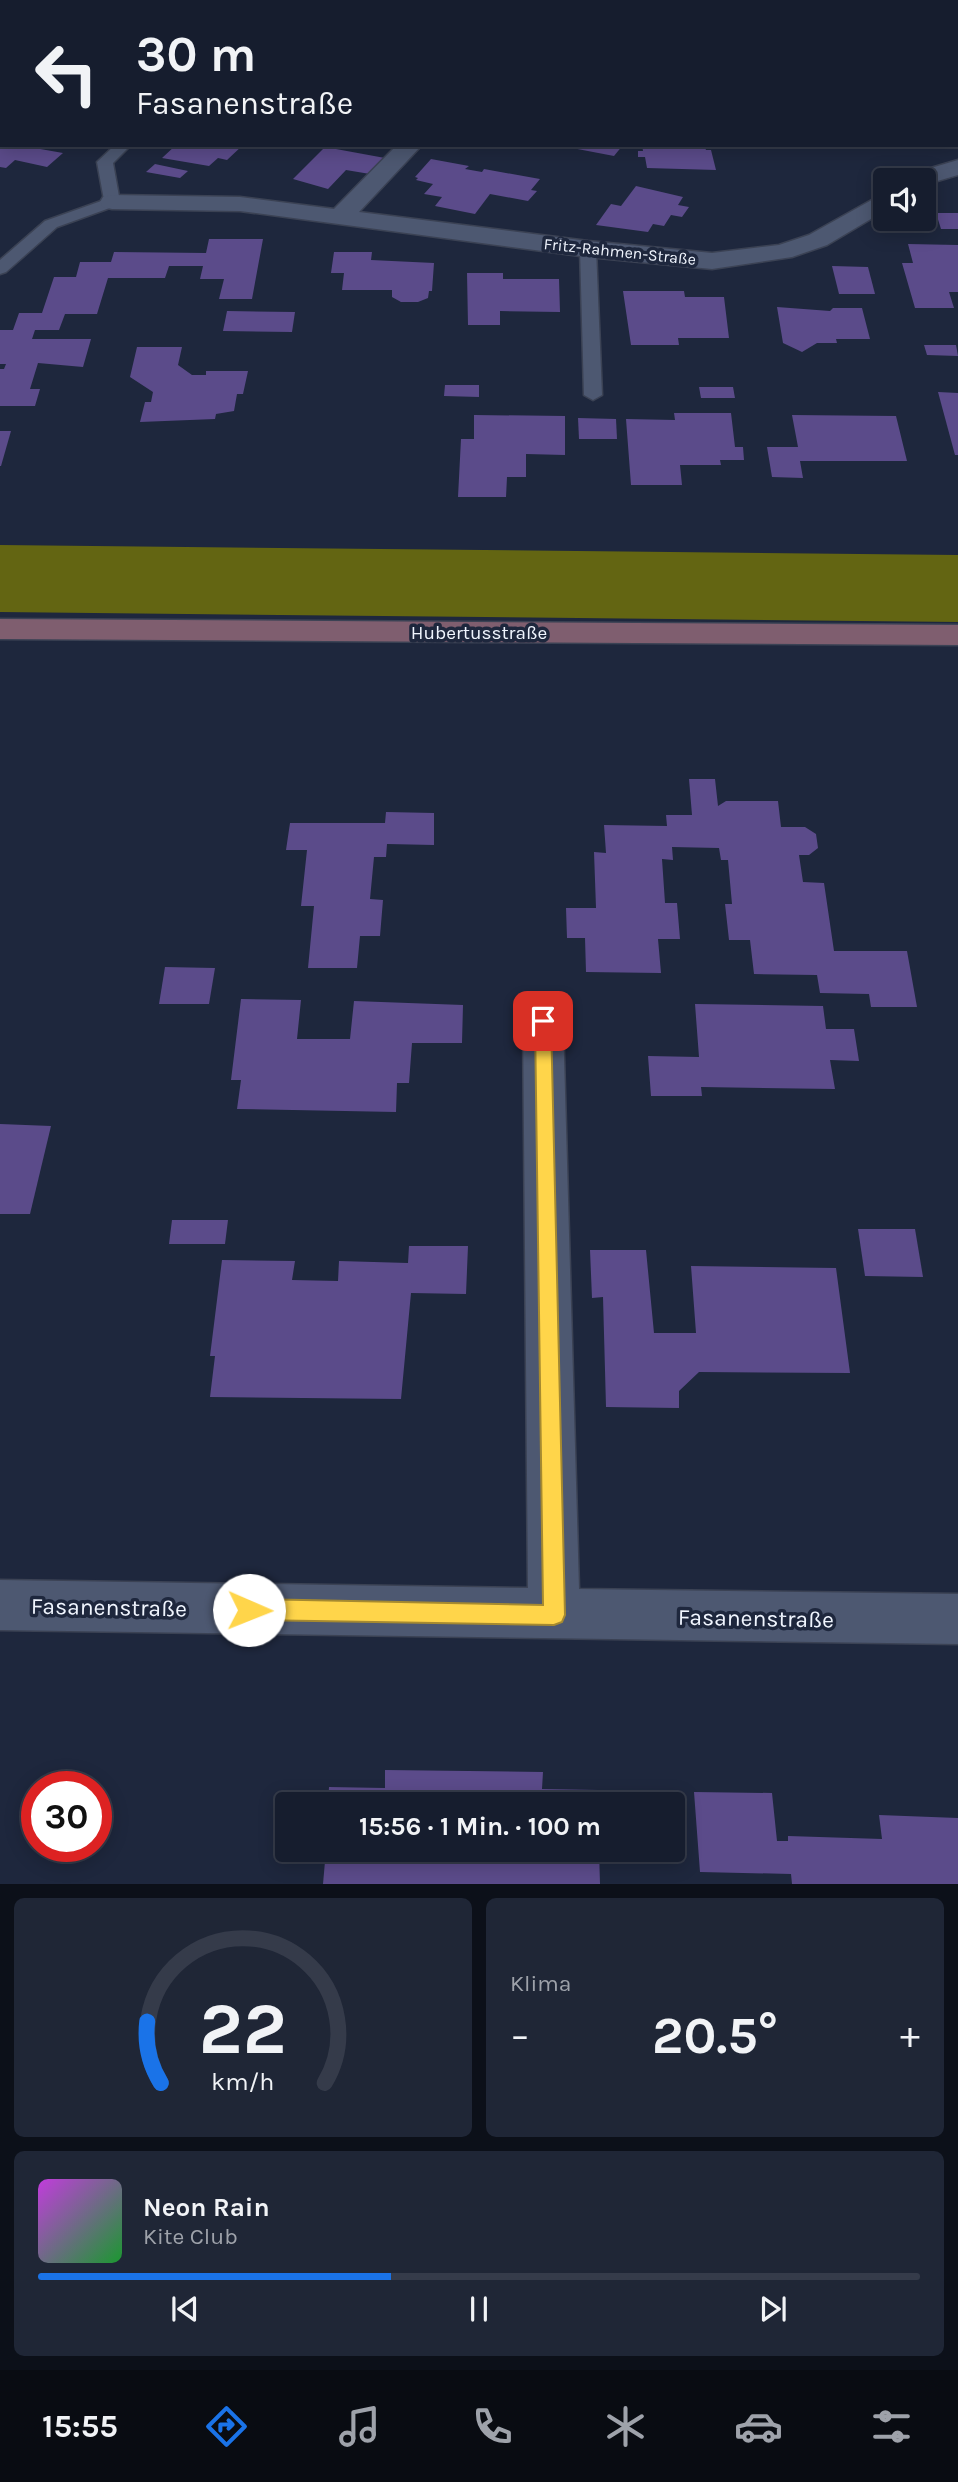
<!DOCTYPE html>
<html lang="de">
<head>
<meta charset="utf-8">
<style>
  :root { --surface:#161d2e; --page:#1f2636; --text:#f1f3f6; --muted:#9ea2aa; --line:#353b4a; --accent:#1a73e8 }
  body { margin:0; font-family:Karla,sans-serif; background:var(--page); color:var(--text); height:100vh; display:flex; flex-direction:column; font-size:26px; white-space:nowrap }
  * { box-sizing:border-box; margin:0 }
  p { font-size:23px; color:var(--muted) }
  .icon { flex:none; width:38px; height:38px; fill:none; stroke:currentColor; stroke-width:2; stroke-linecap:round; stroke-linejoin:round }
  .map { position:relative; height:1884px; overflow:hidden }
  .sheet { display:flex; flex-direction:column; gap:14px; padding:14px; background:#0c1019; flex:1 }
  .sheet>* { flex:none }
  .hud { position:absolute; left:0px; top:0px; width:959px; height:147px; box-shadow:0 4px 18px #0003,0 0 0 2px var(--line); background:#161d2e; color:var(--text); overflow:hidden }
  .fabs { position:absolute; left:873px; top:168px; display:grid; gap:14px }
  .fabs a { display:grid; place-items:center; width:63px; height:63px; border-radius:7px; background:var(--surface); box-shadow:0 4px 18px #0003,0 0 0 2px var(--line); font-size:35px }
  .speed { position:absolute; left:21px; top:1771px; display:flex; gap:14px; font-size:35px; font-weight:700; text-align:center }
  .speed>* { display:grid; place-content:center; width:91px; height:91px; border-radius:50%; background:var(--surface); box-shadow:0 4px 18px #0003,0 0 0 2px var(--line); line-height:1 }
  .speed .limit { border:10px solid #d22; background:#fff; color:#111 }
  .pin { position:absolute; display:grid; place-items:center; width:60px; height:60px; color:#fff; margin:-30px; border-radius:14px; box-shadow:0 4px 10px #0006 }
  .me { position:absolute; width:77px; margin:-38px; rotate:91deg; stroke-linejoin:round; filter:drop-shadow(0 0 5px #0008) }
  .turn { display:flex; align-items:center; gap:24px; height:147px; padding:0 21px; font-size:32px }
  .turn .icon { width:91px; height:91px; stroke-width:2.5 }
  .turn b { display:block; font-size:49px; line-height:60px }
  .big { font-size:52px; font-weight:700; line-height:1.1 }
  .sheet .widget { flex:1; display:flex; flex-direction:column; justify-content:center; gap:10px; min-width:0; padding:0 24px; border-radius:10px; background:var(--page) }
  .sheet .dial { align-items:center; gap:0 }
  .dial svg { height:182px; overflow:visible; fill:none; stroke:var(--line); stroke-width:7; stroke-linecap:round; text-anchor:middle }
  .dial text { fill:var(--text); stroke:none }
  .song { display:flex; align-items:center; gap:21px }
  .cover { width:84px; height:84px; border-radius:10px; background:linear-gradient(135deg,hsl(290 70% 55%),hsl(130 70% 35%)) }
  .played { height:7px; border-radius:4px; background:linear-gradient(90deg,var(--accent) 40%,var(--line) 40%) }
  .keys { display:flex; justify-content:space-around; direction:ltr }
  .heat { display:flex; justify-content:space-between; align-items:center; font-size:38px; direction:ltr }
  .sheet .tiles { flex:1; display:grid; gap:14px; grid-template-columns:1fr 1fr }
  .widget:last-child { grid-column:span 2 }
  .trip { position:absolute; left:275px; top:1792px; width:410px; height:70px; border-radius:7px; background:var(--surface); box-shadow:0 4px 18px #0003,0 0 0 2px var(--line); font-weight:700; line-height:70px; text-align:center }
  .tabs { display:flex; height:112px; justify-content:space-around; align-items:center; background:#090c12; color:var(--muted) }
  .tabs .icon { width:49px; height:49px }
  .tabs .active { color:var(--accent) }
  .tabs b { font-size:32px; color:var(--text) }
  .map>svg:first-child { display:block }
</style>
</head>
<body>
<div class="map">
<svg width="958" height="1884" viewBox="0 0 958 1884">
  <rect width="100%" height="100%" fill="#1e273d"/>
  <polygon fill="#53551a" points="0,0 402,0 404,2 2,2 0,19"/>
  <polygon fill="#636512" points="0,545 958,555 958,622 0,612"/>
  <g fill="#5b4b8a">
    <polygon points="0,145 29,147 63,153 47,167 15,160 6,168 0,167"/>
    <polygon points="176,145 243,145 227,160 218,158 209,166 162,158"/>
    <polygon points="569,145 623,145 614,156 567,147"/>
    <polygon points="642,145 704,145 706,150 711,150 716,170 647,168 645,157 638,157 638,151 643,151"/>
    <polygon points="325,147 385,158 370,174 346,170 328,189 293,179"/>
    <polygon points="431,159 469,166 465,169 482,172 484,169 540,179 531,190 537,191 528,201 490,194 475,214 435,206 442,197 424,194 433,184 416,180 418,178 415,177"/>
    <polygon points="155,164 188,171 180,178 146,172"/>
    <polygon points="636,186 683,197 678,205 689,207 682,217 671,215 664,226 653,224 648,232 596,225 611,204 621,206"/>
    <polygon points="936,213 958,213 958,229 941,229"/>
    <polygon points="209,239 263,239 252,299 219,299 224,279 200,279 203,266 169,266 165,278 108,278 97,314 65,314 59,330 35,330 32,339 91,339 83,367 38,363 30,389 40,389 35,406 0,406 0,369 4,369 6,364 0,364 0,330 13,330 19,313 42,313 54,277 76,277 80,262 111,262 114,252 206,253"/>
    <polygon points="908,244 958,245 958,292 949,292 954,308 915,308 902,263 913,263"/>
    <polygon points="334,252 372,252 371,260 434,263 432,291 429,291 428,298 418,302 401,302 392,297 392,290 342,290 344,273 331,273"/>
    <polygon points="832,266 868,267 875,294 839,294"/>
    <polygon points="467,273 503,273 503,279 559,279 560,312 500,311 500,325 468,325"/>
    <polygon points="623,291 684,291 685,297 724,297 729,338 678,338 679,345 631,345"/>
    <polygon points="777,307 830,311 833,308 862,308 870,339 836,339 837,343 817,343 802,352 783,343"/>
    <polygon points="227,311 295,312 292,332 223,331"/>
    <polygon points="924,345 956,345 958,356 927,355"/>
    <polygon points="137,347 182,347 178,365 192,375 206,375 206,371 248,371 243,394 237,394 234,411 216,414 215,419 140,422 145,402 151,402 153,392 130,377"/>
    <polygon points="445,385 479,385 479,397 444,396"/>
    <polygon points="699,387 733,387 735,398 701,398"/>
    <polygon points="938,392 958,393 958,455 955,455"/>
    <polygon points="674,413 731,413 735,447 743,447 744,460 720,460 721,465 680,465 682,485 631,485 626,419 675,420"/>
    <polygon points="474,415 565,416 565,455 526,454 526,477 507,477 506,497 458,497 461,439 474,439"/>
    <polygon points="792,415 896,416 907,461 800,461 803,478 772,477 767,447 798,447"/>
    <polygon points="578,418 616,419 617,439 579,439"/>
    <polygon points="0,431 11,431 1,466 0,466"/>
    <polygon points="689,779 715,779 718,806 726,801 778,801 781,827 805,827 816,834 818,848 809,855 799,855 803,882 824,883 834,951 907,951 917,1007 871,1007 869,994 820,993 817,975 754,974 750,940 729,940 725,904 732,904 728,860 721,860 719,848 672,847 673,860 662,859 665,903 677,903 680,939 658,939 661,973 586,972 585,938 567,938 566,908 596,908 594,852 606,853 604,825 667,826 666,815 692,815"/>
    <polygon points="386,812 434,813 434,845 387,844 386,857 374,857 370,899 383,900 380,936 360,936 357,968 308,968 314,906 301,906 307,850 286,850 290,823 385,823"/>
    <polygon points="165,967 215,968 209,1004 159,1004"/>
    <polygon points="241,999 301,1000 297,1039 350,1039 354,1001 463,1005 462,1043 412,1043 409,1083 397,1083 396,1112 237,1109 241,1080 231,1080"/>
    <polygon points="695,1004 823,1006 826,1029 854,1029 859,1061 830,1060 835,1089 701,1087 702,1096 651,1096 648,1056 699,1057"/>
    <polygon points="0,1124 51,1126 30,1214 0,1214"/>
    <polygon points="172,1220 228,1220 225,1244 169,1244"/>
    <polygon points="858,1229 915,1229 923,1277 865,1276"/>
    <polygon points="409,1246 468,1246 466,1294 411,1293 401,1399 210,1397 215,1356 210,1356 222,1260 295,1261 292,1280 338,1281 339,1261 408,1263"/>
    <polygon points="590,1250 646,1250 654,1333 696,1333 691,1266 836,1268 850,1373 699,1372 679,1391 679,1408 606,1407 603,1297 592,1298"/>
    <polygon points="385,1770 543,1772 542,1789 598,1790 598,1804 328,1804 329,1787 385,1788"/>
    <polygon points="694,1792 772,1793 777,1841 788,1841 788,1836 882,1839 879,1815 958,1818 958,1884 792,1884 791,1874 700,1872"/>
    <polygon points="326,1850 599,1850 600,1884 323,1884"/>
  </g>
  <g fill="none" stroke-linecap="round" stroke-linejoin="round">
    <defs>
      <g id="lane">
        <polygon points="591,0 606,0 590,2"/>
        <polygon points="115,145 131,145 113,163 120,202 118,205 57,227 6,272 0,274 0,260 45,221 104,200 97,162"/>
        <polygon points="588,244 596,249 602,395 593,400 584,395 580,249"/>
      </g>
      <g id="street">
        <rect x="957" y="115" width="1" height="14"/>
        <polygon points="397,145 422,145 359,212 588,241 712,253 779,245 809,235 886,192 886,210 827,245 792,257 712,269 588,257 240,211 112,209 103,207 100,202 103,197 112,195 240,197 334,209"/>
        <polygon points="958,160 958,175 924,185 924,180 904,180 907,175"/>
        <polygon points="543,1006 557,1010 563,1021 579,1589 958,1594 958,1644 0,1630 0,1580 528,1588 523,1021 529,1010"/>
      </g>
      <polygon id="secondary" points="0,619 958,625 958,645 0,639"/>
    </defs>
    <use href="#lane" stroke="#3b4254" stroke-width="3"/>
    <use href="#street" stroke="#3b4254" stroke-width="3"/>
    <use href="#secondary" stroke="#3b4254" stroke-width="3"/>
    <g stroke="#7b8292" stroke-width="2.5" stroke-dasharray="1 3.5" stroke-linecap="butt">
      <polyline points="79,0 81,2"/>
      <polyline points="252,2 256,0"/>
    </g>
    <use href="#lane" fill="#4d5871" fill-rule="evenodd"/>
    <use href="#street" fill="#4d5871" fill-rule="evenodd"/>
    <use href="#secondary" fill="#7f5e6f" fill-rule="evenodd"/>
  </g>
  <polygon fill="#ffd54a" stroke="#a68a30" stroke-width="2" points="543,1015 551,1021 565,1615 562,1622 554,1625 249,1620 241,1617 238,1610 241,1602 249,1599 543,1605 535,1021"/>
  <g text-anchor="middle" stroke-width="7" stroke-linejoin="round" paint-order="stroke">
    <g font-size="16" fill="#f0f5fe" stroke="#1e273d">
      <text transform="translate(620 251) rotate(6)" y="6">Fritz-Rahmen-Straße</text>
    </g>
    <g font-size="19" fill="#f0f5fe" stroke="#1e273d">
      <text x="479" y="639">Hubertusstraße</text>
    </g>
    <g font-size="23" fill="#f0f5fe" stroke="#1e273d">
      <text transform="translate(109 1607) rotate(1)" y="8">Fasanenstraße</text>
      <text transform="translate(756 1618) rotate(1)" y="8">Fasanenstraße</text>
    </g>
  </g>
</svg>
<div class="fabs">
<a><svg class="icon" aria-label="sound" viewBox="0 0 24 24"><path d="M4 9h4l5-4v14l-5-4H4zM17 9q2 3 0 6"/></svg></a>
</div>
<div class="speed"><div class="limit">30</div></div>
<div class="pin" style="left:543px;top:1021px;background:#d93025"><svg class="icon" aria-label="arrive" viewBox="0 0 24 24"><path d="M6 21V4h12l-3 4 3 4H6"/></svg></div>
<svg class="me" style="left:249px;top:1610px" viewBox="-20 -20 40 40"><circle r="19" fill="#fff"/><path d="M0-13L10 11 0 6-10 11z" fill="#ffd54a"/></svg>
<div class="trip">15:56 · 1 Min. · 100 m</div>
<div class="hud">
<div class="turn"><svg class="icon" aria-label="left" viewBox="0 0 24 24"><path d="M17 20v-9H6M10 6l-5 5 5 5"/></svg><div><b>30 m</b>Fasanenstraße</div></div>
</div>
</div>
<section class="sheet">
<div class="tiles">
<div class="widget dial"><svg viewBox="0 0 100 80">
<path d="M14 69A42 42 0 1 1 86 69"/>
<path d="M14 69A42 42 0 0 1 8 42" stroke="#1a73e8"/>
<text x="50" y="56" font-size="32" font-weight="700">22</text>
<text x="50" y="72" font-size="11">km/h</text>
</svg></div>
<div class="widget"><p>Klima</p>
<div class="heat"><a>−</a><b class="big">20.5°</b><a>+</a></div>
</div>
<div class="widget">
<div class="song"><i class="cover"></i><div><b>Neon Rain</b><p>Kite Club</p></div></div>
<div class="played"></div>
<div class="keys"><svg class="icon" aria-label="previous" viewBox="0 0 24 24"><path d="M18 5L8 12l10 7zM5 5v14"/></svg><svg class="icon" aria-label="pause" viewBox="0 0 24 24"><path d="M8 5v14M16 5v14"/></svg><svg class="icon" aria-label="next" viewBox="0 0 24 24"><path d="M6 5l10 7-10 7zM19 5v14"/></svg></div>
</div>
</div>
</section>
<nav class="tabs">
<b>15:55</b>
<svg class="icon active" aria-label="directions" viewBox="0 0 24 24"><path d="M12 3l9 9-9 9-9-9zM9 14v-3h6M13 9l2 2-2 2"/></svg>
<svg class="icon" aria-label="music" viewBox="0 0 24 24"><path d="M9 18V5l10-2v13"/><circle cx="6" cy="18" r="3"/><circle cx="16" cy="16" r="3"/></svg>
<svg class="icon" aria-label="phone" viewBox="0 0 24 24"><path d="M5 4h4l2 5-3 2q2 4 5 5l2-3 5 2v4C11 20 4 13 5 4z"/></svg>
<svg class="icon" aria-label="climate" viewBox="0 0 24 24"><path d="M12 3v18M4 7l16 10M4 17L20 7"/></svg>
<svg class="icon" aria-label="car" viewBox="0 0 24 24"><path d="M5 17H2v-5l4-1 3-4h7l3 4 3 1v5h-3M9 17h6M6 11h13"/><circle cx="7" cy="17" r="2"/><circle cx="17" cy="17" r="2"/></svg>
<svg class="icon" aria-label="filters" viewBox="0 0 24 24"><path d="M4 7h16M4 17h16"/><circle cx="9" cy="7" r="2"/><circle cx="15" cy="17" r="2"/></svg>
</nav>
</body>
</html>
